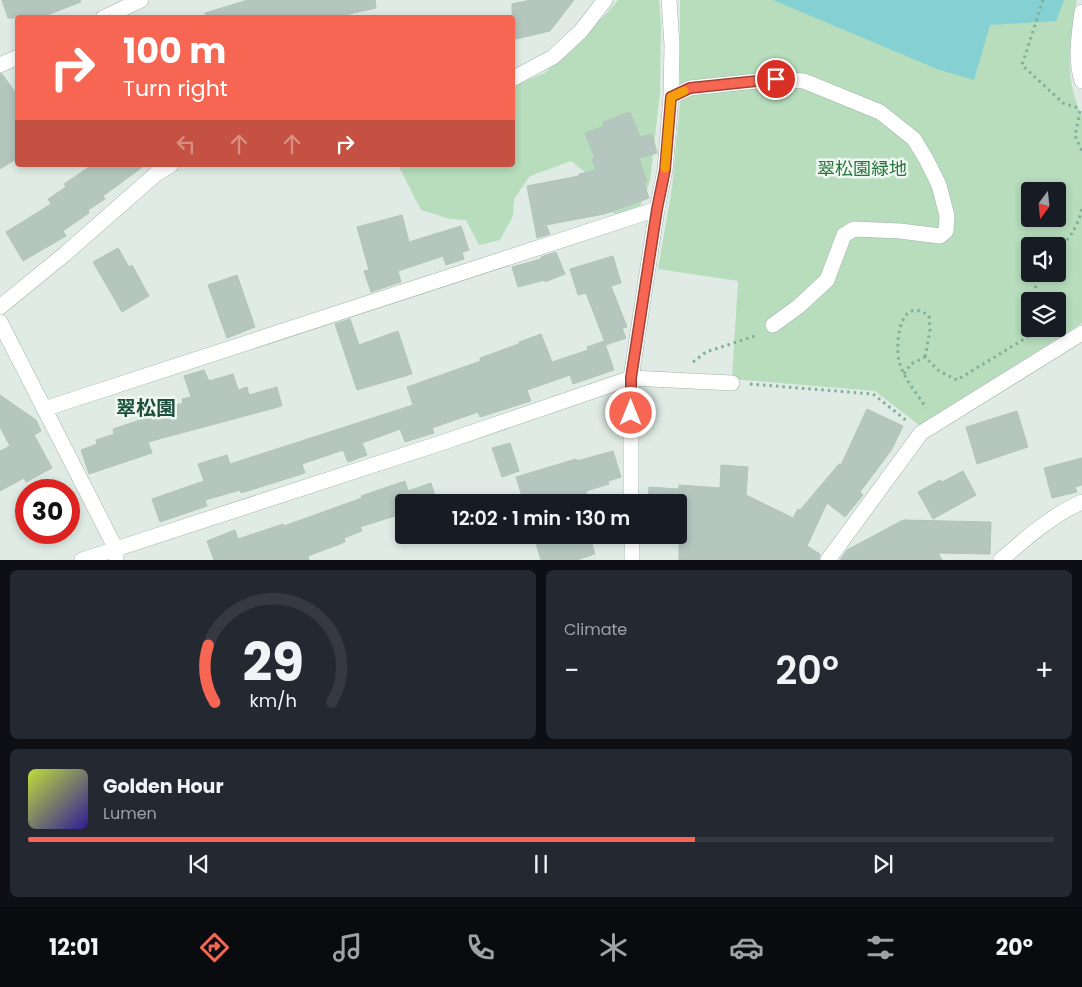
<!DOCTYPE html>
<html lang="en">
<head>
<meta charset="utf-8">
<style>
  :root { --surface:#171b24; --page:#242831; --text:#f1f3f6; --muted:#9ea1a6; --line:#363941; --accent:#f66652 }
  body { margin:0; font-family:Poppins,"Noto Sans JP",sans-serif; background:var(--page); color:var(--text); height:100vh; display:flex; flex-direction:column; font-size:19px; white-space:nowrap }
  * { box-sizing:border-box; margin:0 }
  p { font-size:16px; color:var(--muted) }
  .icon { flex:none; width:28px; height:28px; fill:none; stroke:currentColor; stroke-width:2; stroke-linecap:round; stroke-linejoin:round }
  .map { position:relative; height:560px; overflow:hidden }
  .details { display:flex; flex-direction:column; gap:10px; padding:10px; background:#0d0f14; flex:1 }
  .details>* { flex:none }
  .hud { position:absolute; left:15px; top:15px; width:500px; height:152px; border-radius:5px; box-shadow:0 2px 8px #0003; background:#f66652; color:#fff; overflow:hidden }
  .needle { width:32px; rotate:195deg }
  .controls { position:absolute; left:1021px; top:182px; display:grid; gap:10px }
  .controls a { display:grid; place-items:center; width:45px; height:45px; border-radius:5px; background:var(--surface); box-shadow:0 2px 8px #0003; font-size:25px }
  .speed { position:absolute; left:15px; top:479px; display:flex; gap:10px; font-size:25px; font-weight:700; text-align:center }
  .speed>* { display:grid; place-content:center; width:65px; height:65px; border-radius:50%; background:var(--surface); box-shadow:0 2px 8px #0003; line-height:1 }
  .speed .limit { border:8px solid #d22; background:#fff; color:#111 }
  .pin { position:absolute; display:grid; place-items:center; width:42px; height:42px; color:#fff; margin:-21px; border:2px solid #fff; border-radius:50%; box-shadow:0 1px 5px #0007 }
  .me { position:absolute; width:55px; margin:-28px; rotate:0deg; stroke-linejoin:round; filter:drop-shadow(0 0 4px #0008) }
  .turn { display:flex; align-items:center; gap:18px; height:105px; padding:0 25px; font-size:22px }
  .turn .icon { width:65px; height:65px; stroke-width:2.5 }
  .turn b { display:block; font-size:35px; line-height:42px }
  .lanes { display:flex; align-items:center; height:48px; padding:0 25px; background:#0003; justify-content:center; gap:25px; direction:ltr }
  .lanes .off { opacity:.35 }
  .big { font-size:38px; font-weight:600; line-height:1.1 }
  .details .tile { flex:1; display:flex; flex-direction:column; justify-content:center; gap:8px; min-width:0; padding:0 18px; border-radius:8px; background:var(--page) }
  .details .dial { align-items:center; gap:0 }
  .dial svg { height:130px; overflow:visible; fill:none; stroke:var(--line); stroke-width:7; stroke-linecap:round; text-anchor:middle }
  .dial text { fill:var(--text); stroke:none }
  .song { display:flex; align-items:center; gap:15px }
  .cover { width:60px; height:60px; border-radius:8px; background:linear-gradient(135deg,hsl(70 70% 55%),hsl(250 70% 35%)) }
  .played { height:5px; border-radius:2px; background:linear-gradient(90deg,var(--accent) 65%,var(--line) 65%) }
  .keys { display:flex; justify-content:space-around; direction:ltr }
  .heat { display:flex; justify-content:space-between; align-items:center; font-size:28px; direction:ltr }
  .details .tiles { flex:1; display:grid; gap:10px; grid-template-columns:1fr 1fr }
  .tile:last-child { grid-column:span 2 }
  .trip { position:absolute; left:395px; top:494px; width:292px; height:50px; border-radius:5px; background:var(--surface); box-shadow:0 2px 8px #0003; font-weight:600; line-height:50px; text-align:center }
  .dock { display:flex; height:80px; justify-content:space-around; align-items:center; background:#090b0e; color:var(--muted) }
  .dock .icon { width:35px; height:35px }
  .dock .active { color:var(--accent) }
  .dock b { font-size:22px; color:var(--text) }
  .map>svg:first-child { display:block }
</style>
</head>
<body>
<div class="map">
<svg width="1082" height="560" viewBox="0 0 1082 560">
  <rect width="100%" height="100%" fill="#dfebe4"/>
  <g fill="#b7ddbd" fill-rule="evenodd">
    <polygon points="618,0 659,0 661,25 660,92 650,181 640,206 617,214 607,211 596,197 584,171 571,161 530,176 514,199 513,216 500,240 479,245 466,220 450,219 421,210 398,165 512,165 513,86 545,73 609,11"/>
    <path d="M 680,0 L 1077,0 C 1070,39 1063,78 1082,115 L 1082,323 L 919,425 L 875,391 L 732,379 L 738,281 L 658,269 L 672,188 L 680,104 ZM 1030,191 L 1058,191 L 1058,219 L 1030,219 ZM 1030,246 L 1058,246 L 1058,274 L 1030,274 ZM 1030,301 L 1058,301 L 1058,329 L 1030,329 Z"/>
  </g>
  <polygon fill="#85d0d2" points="773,0 1064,0 1056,21 990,25 974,80 937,69"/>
  <g fill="#b4c6bd" stroke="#b2c5ba">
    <polygon points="2,0 80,0 81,2 39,18 8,18"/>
    <polygon points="248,0 375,0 376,8 331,18 206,18 205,13"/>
    <polygon points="531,0 574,0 550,31 512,40 512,4"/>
    <polygon points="0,74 2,74 18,96 18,158 0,169"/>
    <polygon points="630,112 640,137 652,134 657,153 639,158 647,182 644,183 649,198 604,214 546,225 550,234 537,238 527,186 579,176 579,174 596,170 592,159 595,158 585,133 604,126 603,122"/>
    <polygon points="92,165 145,165 103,196 105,199 88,210 89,213 63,231 66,236 23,261 6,232 51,204 48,199 66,187 64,184"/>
    <polygon points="402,215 409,242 461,226 469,250 462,252 464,259 446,265 443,256 398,271 401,282 371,292 364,271 369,270 357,227"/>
    <polygon points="118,248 129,267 132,265 149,296 122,312 93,262"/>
    <polygon points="556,252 565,274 545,282 545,280 518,287 512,267 541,259 541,257"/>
    <polygon points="613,256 621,283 611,286 627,327 622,328 626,338 606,345 586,293 578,295 570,269"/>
    <polygon points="237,275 255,327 227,338 208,285"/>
    <polygon points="350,319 359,345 398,331 412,374 357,390 335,324"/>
    <polygon points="541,334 552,362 588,350 587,347 604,341 614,370 573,384 570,375 527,390 531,401 480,417 478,412 432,428 434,433 405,442 400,429 362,443 367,455 348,462 343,450 302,464 305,473 241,493 240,490 205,500 207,506 160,522 152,499 204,481 198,464 227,455 230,464 413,405 407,387 481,361 480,358 516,345 519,344 519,342"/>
    <polygon points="204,370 209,381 233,374 238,390 247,387 249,395 277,387 282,406 148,442 152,453 89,474 81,450 97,444 96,440 114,434 113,429 167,411 166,408 183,403 182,399 191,397 184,376"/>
    <polygon points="0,395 36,420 41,431 34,435 52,468 26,482 24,478 0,491 0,451 10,446 0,427"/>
    <polygon points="867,409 903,426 892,449 860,492 863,495 845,517 827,503 807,546 820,554 819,560 679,560 679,502 648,502 649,487 679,489 679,485 720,488 721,465 748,467 746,495 793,518 798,509 800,510 839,464 841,465"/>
    <polygon points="1017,411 1028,447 977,464 966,427"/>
    <polygon points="510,443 519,471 502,477 492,448"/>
    <polygon points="613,451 621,477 608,481 609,484 586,491 587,493 555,502 524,502 516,477 576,459 577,461"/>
    <polygon points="1082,458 1082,485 1075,487 1077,492 1052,498 1044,468"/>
    <polygon points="963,471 976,495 933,519 918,492 940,480 942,482"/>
    <polygon points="405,481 408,491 431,483 437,502 404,502 404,513 360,527 362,531 344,538 345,542 308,556 309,560 214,560 207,541 235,530 238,539 283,524 284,526 362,498 361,496"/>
    <polygon points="903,520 991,522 990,554 938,553 942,560 840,560 847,550"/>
    <polygon points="560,535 589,535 595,554 577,560 541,560 536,543"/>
  </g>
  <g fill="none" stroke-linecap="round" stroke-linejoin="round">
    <defs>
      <g id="minor">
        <path d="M 1082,12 C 1079,34 1075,59 1082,81"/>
        <polyline points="103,18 141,0"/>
        <polyline points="0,65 18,57"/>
        <polyline points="512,79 553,57 581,31 605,0"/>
        <polyline points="671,97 690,88 776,79 804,81 880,112 914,139 926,159 939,185 947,216 946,231 940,236 900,231 854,229 844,235 827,280 799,306 773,325"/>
        <polyline points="0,307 65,254 156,174 171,165"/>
        <polyline points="0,322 116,549 116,558"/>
        <polyline points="44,409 657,209"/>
        <polyline points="631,502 631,378 657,209 665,170 671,97 672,45 669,0"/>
        <polyline points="632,535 632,560"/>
        <polyline points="82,560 447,441 631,378 732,383"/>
        <polyline points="828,560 921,433 1082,333"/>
        <path d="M 1001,560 C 1026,538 1052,515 1082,502"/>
      </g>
    </defs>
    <use href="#minor" stroke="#a2b3ab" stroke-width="16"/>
    <g stroke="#7fb09a" stroke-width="3" stroke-dasharray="2.5 4" stroke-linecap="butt">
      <polyline points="1043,0 1022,65 1063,103 1078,108"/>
      <polyline points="1080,111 1075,136 1082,151"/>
      <path d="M 1058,250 C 1072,235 1077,228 1082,208"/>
      <polyline points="1034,301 1037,274"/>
      <path d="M 925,357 L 930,330 L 929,316 C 900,294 895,342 899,361 C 903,378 917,393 926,408"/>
      <polyline points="693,362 706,352 758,335"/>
      <polyline points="904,374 911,364 925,357 939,371 957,380 1029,336 1031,329"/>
      <polyline points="750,384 873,394 907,421"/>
    </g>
    <use href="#minor" stroke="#fff" stroke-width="15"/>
  </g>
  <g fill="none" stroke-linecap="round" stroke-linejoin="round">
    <defs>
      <polyline id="route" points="631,413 631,378 657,209 665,170 671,97 690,88 776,79"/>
    </defs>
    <use href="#route" stroke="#a04235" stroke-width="12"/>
    <use href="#route" stroke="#f66652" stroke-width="9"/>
    <polyline stroke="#f59e0b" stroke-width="9" points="665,168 671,97 684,91"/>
  </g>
  <g text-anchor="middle" stroke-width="5" stroke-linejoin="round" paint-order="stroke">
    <g font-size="18" fill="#29733c" stroke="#f0f8f3">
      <text x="862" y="175">翠松園緑地</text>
    </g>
    <g font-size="20" font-weight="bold" fill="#1b4e3b" stroke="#f0f8f3">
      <text x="146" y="415">翠松園</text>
    </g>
  </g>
</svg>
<div class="controls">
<a><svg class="needle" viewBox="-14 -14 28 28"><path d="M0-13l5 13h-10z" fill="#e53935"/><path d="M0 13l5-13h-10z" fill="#9ea1a6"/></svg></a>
<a><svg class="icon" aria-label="sound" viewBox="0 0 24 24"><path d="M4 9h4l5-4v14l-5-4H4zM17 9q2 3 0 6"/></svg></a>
<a><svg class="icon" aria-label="layers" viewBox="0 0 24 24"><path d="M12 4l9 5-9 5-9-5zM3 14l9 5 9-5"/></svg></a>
</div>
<div class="speed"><div class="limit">30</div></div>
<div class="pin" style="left:776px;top:79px;background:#d93025"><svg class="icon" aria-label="arrive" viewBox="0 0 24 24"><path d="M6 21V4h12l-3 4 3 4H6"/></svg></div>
<svg class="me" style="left:631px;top:413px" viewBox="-20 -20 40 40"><circle r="17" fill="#f66652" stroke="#fff" stroke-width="3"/><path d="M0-11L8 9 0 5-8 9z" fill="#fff"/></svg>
<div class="trip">12:02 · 1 min · 130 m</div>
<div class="hud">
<div class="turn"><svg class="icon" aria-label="right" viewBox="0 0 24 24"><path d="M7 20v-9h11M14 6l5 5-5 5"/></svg><div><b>100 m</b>Turn right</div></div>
<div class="lanes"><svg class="icon off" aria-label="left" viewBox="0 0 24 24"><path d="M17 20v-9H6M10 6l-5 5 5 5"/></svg><svg class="icon off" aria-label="ahead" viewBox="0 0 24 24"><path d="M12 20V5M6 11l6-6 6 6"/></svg><svg class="icon off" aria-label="ahead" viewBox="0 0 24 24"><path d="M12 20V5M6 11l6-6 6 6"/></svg><svg class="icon" aria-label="right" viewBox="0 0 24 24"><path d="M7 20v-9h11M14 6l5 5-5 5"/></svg></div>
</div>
</div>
<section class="details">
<div class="tiles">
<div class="tile dial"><svg viewBox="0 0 100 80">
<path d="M14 69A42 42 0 1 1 86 69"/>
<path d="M14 69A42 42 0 0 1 10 34" stroke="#f66652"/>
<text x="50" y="56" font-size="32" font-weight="700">29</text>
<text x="50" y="72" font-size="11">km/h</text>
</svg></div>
<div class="tile"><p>Climate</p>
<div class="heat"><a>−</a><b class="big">20°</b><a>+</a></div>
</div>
<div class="tile">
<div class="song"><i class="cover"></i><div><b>Golden Hour</b><p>Lumen</p></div></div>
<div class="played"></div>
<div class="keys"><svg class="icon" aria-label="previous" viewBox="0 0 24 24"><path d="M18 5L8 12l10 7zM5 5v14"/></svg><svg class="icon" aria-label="pause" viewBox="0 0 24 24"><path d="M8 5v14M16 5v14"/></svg><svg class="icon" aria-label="next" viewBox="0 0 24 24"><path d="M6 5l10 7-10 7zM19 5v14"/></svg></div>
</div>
</div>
</section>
<nav class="dock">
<b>12:01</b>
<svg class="icon active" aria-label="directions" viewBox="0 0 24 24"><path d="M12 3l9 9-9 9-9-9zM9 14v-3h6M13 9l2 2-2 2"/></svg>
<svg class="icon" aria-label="music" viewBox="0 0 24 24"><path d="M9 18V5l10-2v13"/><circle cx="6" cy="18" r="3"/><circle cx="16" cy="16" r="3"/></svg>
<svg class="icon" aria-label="phone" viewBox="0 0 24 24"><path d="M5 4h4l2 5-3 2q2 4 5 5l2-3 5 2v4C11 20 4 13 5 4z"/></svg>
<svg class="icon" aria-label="climate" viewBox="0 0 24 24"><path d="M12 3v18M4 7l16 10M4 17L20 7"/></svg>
<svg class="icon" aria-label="car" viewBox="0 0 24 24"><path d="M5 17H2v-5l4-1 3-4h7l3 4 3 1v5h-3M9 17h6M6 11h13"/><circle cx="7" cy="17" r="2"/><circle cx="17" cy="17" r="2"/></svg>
<svg class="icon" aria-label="filters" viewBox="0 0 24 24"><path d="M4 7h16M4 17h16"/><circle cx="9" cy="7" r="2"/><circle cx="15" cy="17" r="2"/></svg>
<b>20°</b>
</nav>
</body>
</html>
